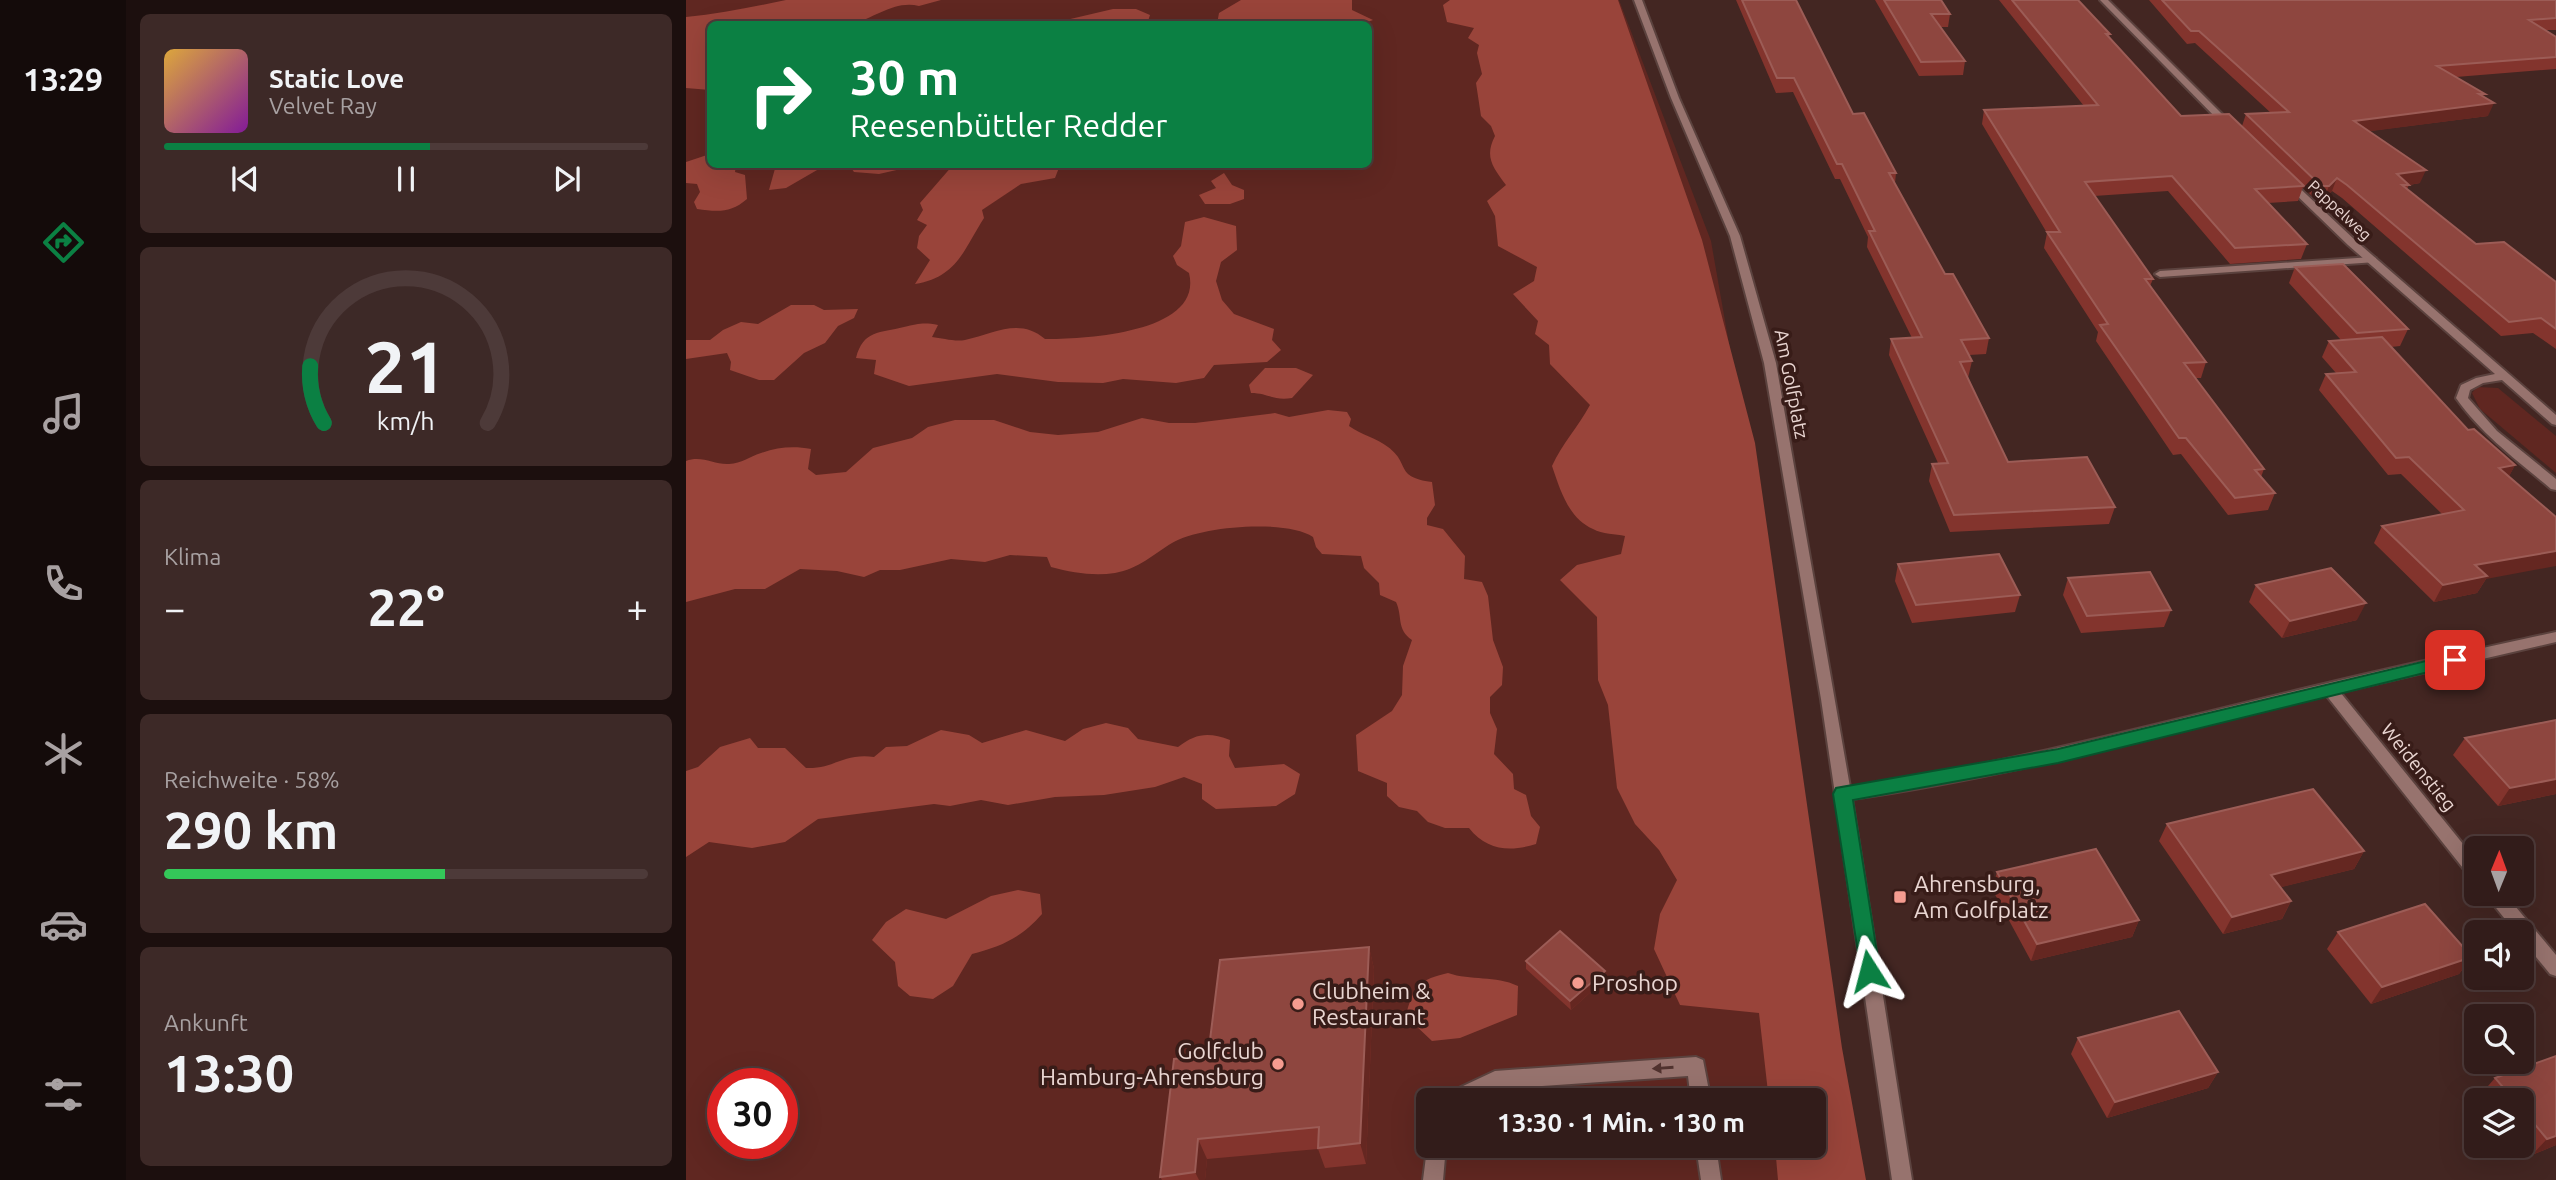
<!DOCTYPE html>
<html lang="de">
<head>
<meta charset="utf-8">
<style>
  :root { --surface:#321c1a; --page:#3d2927; --text:#f1f3f6; --muted:#a8a1a2; --line:#4d3a39; --accent:#0b8043 }
  body { margin:0; font-family:Ubuntu,sans-serif; background:var(--page); color:var(--text); height:100vh; display:flex; flex-direction:column; font-size:26px; white-space:nowrap }
  * { box-sizing:border-box; margin:0 }
  p { font-size:23px; color:var(--muted) }
  .icon { flex:none; width:38px; height:38px; fill:none; stroke:currentColor; stroke-width:2; stroke-linecap:round; stroke-linejoin:round }
  .map { position:relative; flex:1; overflow:hidden }
  .panel { display:flex; flex-direction:column; gap:14px; padding:14px; background:#1c0f0e; width:560px }
  .panel>* { flex:none }
  .hud { position:absolute; left:21px; top:21px; width:665px; height:147px; border-radius:10px; box-shadow:0 7px 28px #0002,0 0 0 2px var(--line); background:#0b8043; color:#fff; overflow:hidden }
  .needle { width:46px; rotate:1deg }
  .tools { position:absolute; left:1778px; top:836px; display:grid; gap:14px }
  .tools a { display:grid; place-items:center; width:70px; height:70px; border-radius:10px; background:var(--surface); box-shadow:0 7px 28px #0002,0 0 0 2px var(--line); font-size:35px }
  .speed { position:absolute; left:21px; top:1068px; display:flex; gap:14px; font-size:35px; font-weight:700; text-align:center }
  .speed>* { display:grid; place-content:center; width:91px; height:91px; border-radius:50%; background:var(--surface); box-shadow:0 7px 28px #0002,0 0 0 2px var(--line); line-height:1 }
  .speed .limit { border:10px solid #d22; background:#fff; color:#111 }
  .pin { position:absolute; display:grid; place-items:center; width:60px; height:60px; color:#fff; margin:-30px; border-radius:14px; box-shadow:0 4px 10px #0006 }
  .me { position:absolute; width:77px; margin:-38px; rotate:351deg; stroke-linejoin:round; filter:drop-shadow(0 0 5px #0008) }
  .turn { display:flex; align-items:center; gap:24px; height:147px; padding:0 28px; font-size:32px }
  .turn .icon { width:91px; height:91px; stroke-width:2.5 }
  .turn b { display:block; font-size:49px; line-height:60px }
  .big { font-size:52px; font-weight:600; line-height:1.1 }
  .panel .tile { flex:1; display:flex; flex-direction:column; justify-content:center; gap:10px; min-width:0; padding:0 24px; border-radius:10px; background:var(--page) }
  .panel .dial { align-items:center; gap:0 }
  .dial svg { height:182px; overflow:visible; fill:none; stroke:var(--line); stroke-width:7; stroke-linecap:round; text-anchor:middle }
  .dial text { fill:var(--text); stroke:none }
  .song { display:flex; align-items:center; gap:21px }
  .cover { width:84px; height:84px; border-radius:10px; background:linear-gradient(135deg,hsl(40 70% 55%),hsl(290 70% 35%)) }
  .played { height:7px; border-radius:4px; background:linear-gradient(90deg,var(--accent) 55%,var(--line) 55%) }
  .keys { display:flex; justify-content:space-around; direction:ltr }
  .heat { display:flex; justify-content:space-between; align-items:center; font-size:38px; direction:ltr }
  .charge { height:10px; border-radius:5px; background:linear-gradient(90deg,#34c759 58%,var(--line) 0) }
  .trip { position:absolute; left:730px; top:1088px; width:410px; height:70px; border-radius:10px; background:var(--surface); box-shadow:0 7px 28px #0002,0 0 0 2px var(--line); font-weight:600; line-height:70px; text-align:center }
  main { display:flex; flex:1; min-height:0 }
  .menu { display:flex; flex-direction:column; width:126px; justify-content:space-around; align-items:center; background:#140b0a; color:var(--muted) }
  .menu .icon { width:49px; height:49px }
  .menu .on { color:var(--accent) }
  .menu b { font-size:32px; color:var(--text) }
  .map>svg:first-child { display:block }
</style>
</head>
<body>
<main>
<nav class="menu">
<b>13:29</b>
<svg class="icon on" aria-label="directions" viewBox="0 0 24 24"><path d="M12 3l9 9-9 9-9-9zM9 14v-3h6M13 9l2 2-2 2"/></svg>
<svg class="icon" aria-label="music" viewBox="0 0 24 24"><path d="M9 18V5l10-2v13"/><circle cx="6" cy="18" r="3"/><circle cx="16" cy="16" r="3"/></svg>
<svg class="icon" aria-label="phone" viewBox="0 0 24 24"><path d="M5 4h4l2 5-3 2q2 4 5 5l2-3 5 2v4C11 20 4 13 5 4z"/></svg>
<svg class="icon" aria-label="climate" viewBox="0 0 24 24"><path d="M12 3v18M4 7l16 10M4 17L20 7"/></svg>
<svg class="icon" aria-label="car" viewBox="0 0 24 24"><path d="M5 17H2v-5l4-1 3-4h7l3 4 3 1v5h-3M9 17h6M6 11h13"/><circle cx="7" cy="17" r="2"/><circle cx="17" cy="17" r="2"/></svg>
<svg class="icon" aria-label="filters" viewBox="0 0 24 24"><path d="M4 7h16M4 17h16"/><circle cx="9" cy="7" r="2"/><circle cx="15" cy="17" r="2"/></svg>
</nav>
<section class="panel">
<div class="tile">
<div class="song"><i class="cover"></i><div><b>Static Love</b><p>Velvet Ray</p></div></div>
<div class="played"></div>
<div class="keys"><svg class="icon" aria-label="previous" viewBox="0 0 24 24"><path d="M18 5L8 12l10 7zM5 5v14"/></svg><svg class="icon" aria-label="pause" viewBox="0 0 24 24"><path d="M8 5v14M16 5v14"/></svg><svg class="icon" aria-label="next" viewBox="0 0 24 24"><path d="M6 5l10 7-10 7zM19 5v14"/></svg></div>
</div>
<div class="tile dial"><svg viewBox="0 0 100 80">
<path d="M14 69A42 42 0 1 1 86 69"/>
<path d="M14 69A42 42 0 0 1 8 44" stroke="#0b8043"/>
<text x="50" y="56" font-size="32" font-weight="700">21</text>
<text x="50" y="72" font-size="11">km/h</text>
</svg></div>
<div class="tile"><p>Klima</p>
<div class="heat"><a>−</a><b class="big">22°</b><a>+</a></div>
</div>
<div class="tile"><p>Reichweite · 58%</p><b class="big">290 km</b><div class="charge"></div></div>
<div class="tile"><p>Ankunft</p><b class="big">13:30</b></div>
</section>
<div class="map">
<svg width="1870" height="1180" viewBox="0 0 1870 1180">
  <rect width="100%" height="100%" fill="#432622"/>
  <g fill="#602721" fill-rule="evenodd">
    <path d="M 0,0 L 933,0 L 1025,241 L 1065,469 L 1172,1180 L 0,1180 ZM 24,24 L 682,24 L 682,164 L 24,164 ZM 37,1083 L 96,1083 L 96,1143 L 37,1143 ZM 742,1101 L 1127,1101 L 1127,1146 L 742,1146 Z"/>
    <polygon points="1791,387 1812,388 1870,436 1870,473 1794,409 1786,393"/>
  </g>
  <g fill="#99443a">
    <path d="M 100,0 L 255,0 L 233,6 C 209,0 188,18 167,24 L 24,24 L 24,90 L 0,88 L 0,17 C 34,14 66,7 100,0 Z"/>
    <polygon points="555,0 666,0 666,10 687,20 676,24 531,24 533,13"/>
    <path d="M 764,0 L 932,0 L 1016,240 L 1069,443 L 1156,1048 L 1180,1180 L 1092,1180 L 1089,1146 L 1127,1146 L 1127,1101 L 1083,1101 L 1073,1013 L 994,1005 L 968,949 L 974,914 L 991,880 L 973,850 L 949,824 L 931,788 L 922,705 L 912,680 L 911,617 L 874,580 L 891,565 L 935,554 L 939,536 C 930,534 916,534 907,529 C 882,518 874,489 866,466 C 876,444 892,427 904,405 L 864,364 L 863,345 L 849,334 L 852,321 L 827,294 L 848,281 L 851,267 L 812,246 L 809,216 L 801,201 L 820,185 C 807,167 798,157 809,136 L 805,126 L 795,116 L 790,83 L 796,74 L 791,53 L 793,45 L 782,38 L 788,28 L 761,22 L 757,5 Z"/>
    <polygon points="427,9 450,9 464,15 461,24 363,24"/>
    <path d="M 24,154 L 24,164 L 50,165 L 49,172 L 59,175 L 61,199 C 45,213 32,212 11,209 L 8,202 L 14,192 L 11,184 L 0,183 L 0,162 Z"/>
    <polygon points="90,165 90,164 218,165 215,169 193,174 168,172 163,165 138,166 100,188 83,190"/>
    <path d="M 267,165 L 374,165 L 369,178 L 335,184 L 296,210 L 298,218 C 277,251 271,277 229,284 L 244,260 L 231,248 L 233,236 L 241,225 L 231,220 L 237,210 L 234,203 Z"/>
    <polygon points="538,173 546,185 558,190 558,199 544,204 519,204 513,195 530,188 525,181"/>
    <path d="M 518,217 L 550,226 L 551,250 L 535,262 L 530,281 L 536,300 L 548,314 L 588,329 L 586,340 L 595,350 L 581,362 L 528,365 L 518,378 L 490,383 L 437,379 L 417,383 L 372,382 L 311,374 L 223,386 L 188,374 L 190,360 L 170,358 C 177,330 194,333 218,327 C 232,324 237,322 252,325 L 246,337 C 256,338 269,342 279,340 C 308,334 333,317 359,339 C 396,339 518,334 503,273 L 491,265 L 487,256 L 495,246 L 499,222 Z"/>
    <polygon points="105,305 128,305 138,310 172,309 168,318 152,326 139,343 118,353 88,380 73,380 44,370 45,362 41,353 0,359 0,340 24,340 37,330 55,322 72,324"/>
    <path d="M 579,368 L 610,368 L 627,375 L 606,398 C 587,401 582,393 565,393 L 563,385 Z"/>
    <path d="M 642,410 L 661,412 L 665,419 L 663,426 C 675,435 691,438 702,447 C 725,464 708,477 746,482 L 749,505 L 741,518 L 741,525 L 757,529 L 779,556 L 778,579 L 796,582 L 802,596 L 807,640 L 817,667 L 816,685 L 804,697 L 804,713 L 811,729 L 808,754 L 827,774 L 828,789 L 840,795 L 845,816 L 854,827 L 850,844 C 825,852 801,851 783,828 L 759,828 L 742,822 L 731,811 L 713,807 L 701,796 L 701,783 L 672,771 L 670,735 L 706,711 L 716,695 L 717,666 L 726,640 C 710,629 717,617 710,602 L 694,595 L 693,583 L 678,568 L 675,556 L 636,554 L 630,547 L 627,537 C 600,519 514,526 486,543 C 468,554 452,569 429,573 C 408,576 387,573 365,567 L 361,557 L 324,555 L 299,562 L 265,559 L 214,570 L 194,570 L 178,577 L 151,571 L 114,569 L 79,589 L 49,589 L 0,602 L 0,461 C 16,455 28,465 43,464 C 56,463 63,457 75,453 C 92,447 108,446 125,449 L 122,469 L 130,475 L 160,472 L 187,448 L 226,438 L 242,427 L 269,420 L 308,420 L 344,432 L 372,435 L 412,432 L 456,418 L 483,423 L 509,423 L 589,413 L 603,417 Z"/>
    <path d="M 420,723 L 442,728 L 452,739 L 492,747 C 510,733 523,732 544,740 L 543,756 L 549,768 L 598,764 L 614,774 L 609,794 L 590,806 L 530,809 L 516,799 L 516,784 L 498,777 L 469,787 L 418,795 L 369,797 L 322,805 L 295,800 L 264,806 L 248,804 L 132,819 L 99,842 L 66,848 L 23,842 L 0,857 L 0,771 L 12,767 L 34,747 L 64,738 L 72,748 L 99,748 L 120,768 C 149,769 157,753 188,757 L 200,747 L 221,746 L 255,730 L 283,735 L 296,743 L 340,730 L 379,741 L 397,729 Z"/>
    <path d="M 332,890 L 354,894 L 356,914 C 335,938 316,946 286,954 L 267,986 L 247,999 L 224,996 L 212,986 L 209,962 L 186,940 L 200,922 L 220,909 L 260,919 L 305,896 Z"/>
    <path d="M 762,973 C 785,981 809,975 832,986 L 831,1015 L 774,1038 L 746,1041 L 727,1023 L 721,1011 C 729,984 734,980 762,973 Z"/>
  </g>
  <g fill="none" stroke-linecap="round" stroke-linejoin="round">
    <defs>
      <g id="lane">
        <polygon points="1686,257 1690,258 1690,262 1474,277 1469,274 1474,271"/>
        <polygon points="1010,1057 1017,1060 1025,1101 1005,1101 1002,1076 811,1089 787,1101 757,1101 760,1094 809,1071"/>
        <polygon points="742,1141 742,1146 760,1146 757,1180 737,1180"/>
        <polygon points="1010,1146 1030,1146 1035,1180 1015,1180"/>
      </g>
      <g id="street">
        <path d="M 948,0 L 956,0 L 993,98 L 1054,236 L 1090,363 L 1164,787 C 1326,764 1483,720 1642,683 C 1717,665 1794,649 1870,632 L 1870,642 L 1654,692 L 1790,860 L 1790,879 L 1784,877 L 1640,695 C 1483,733 1327,776 1166,799 L 1226,1180 L 1206,1180 L 1135,699 L 1078,363 L 1044,236 L 985,98 Z"/>
        <polygon points="1414,0 1422,0 1547,125 1547,129 1541,129"/>
        <path d="M 1599,180 L 1605,180 L 1670,241 L 1870,415 L 1870,425 L 1866,424 L 1816,380 L 1797,383 L 1784,390 L 1782,398 L 1811,431 L 1870,479 L 1870,490 L 1865,489 C 1831,460 1796,435 1770,398 L 1775,385 L 1790,378 L 1809,374 L 1662,245 L 1599,184 Z"/>
        <polygon points="1799,894 1819,894 1870,955 1870,976 1864,974 1836,940 1836,933 1830,933"/>
      </g>
    </defs>
    <use href="#lane" stroke="#5b423e" stroke-width="4"/>
    <use href="#street" stroke="#5b423e" stroke-width="4"/>
    <use href="#lane" fill="#97736e" fill-rule="evenodd"/>
    <use href="#street" fill="#97736e" fill-rule="evenodd"/>
  </g>
  <g fill="#83342d">
    <polygon points="1050,0 1110,0 1167,114 1210,173 1209,183 1259,274 1303,338 1300,354 1283,355 1286,361 1282,378 1322,462 1429,507 1423,524 1264,532 1243,481 1246,464 1252,463 1203,355 1205,339 1226,338 1181,247 1182,237 1154,179 1149,179 1107,92 1090,93"/>
    <polygon points="1189,0 1255,0 1264,14 1262,27 1255,27 1279,61 1277,75 1233,76"/>
    <polygon points="1313,0 1392,0 1424,34 1423,37 1495,116 1556,126 1560,114 1585,113 1509,43 1501,44 1463,0 1870,0 1870,30 1860,30 1870,37 1870,69 1770,77 1797,97 1802,116 1683,131 1734,183 1723,185 1721,189 1790,244 1870,282 1870,349 1847,333 1815,336 1656,198 1646,191 1638,199 1630,200 1617,187 1612,201 1582,203 1621,244 1615,259 1544,264 1482,191 1408,196 1467,279 1464,286 1520,362 1515,378 1509,378 1578,469 1575,477 1589,493 1582,510 1542,515 1495,454 1487,455 1410,341 1412,332 1358,248 1361,233 1296,124 1298,110 1398,106"/>
    <polygon points="1609,267 1722,329 1714,346 1705,347 1782,430 1829,465 1823,476 1800,579 1791,593 1748,602 1688,543 1696,526 1756,514 1715,474 1702,475 1633,390 1640,374 1650,373 1636,357 1643,341 1655,340 1603,283"/>
    <polygon points="1212,564 1334,595 1329,612 1226,623 1209,581"/>
    <polygon points="1382,578 1485,610 1478,627 1395,633 1377,595"/>
    <polygon points="1570,585 1671,620 1596,638 1563,602"/>
    <polygon points="1779,738 1870,794 1812,806 1767,755"/>
    <polygon points="1481,824 1678,851 1668,869 1595,887 1605,901 1596,919 1537,934 1473,841"/>
    <polygon points="1311,872 1453,920 1446,937 1345,961 1306,889"/>
    <polygon points="1652,932 1786,957 1773,974 1685,1004 1641,949"/>
    <polygon points="683,947 688,969 680,1164 639,1168 632,1149 521,1159 519,1180 476,1180 474,1177 522,1056"/>
    <polygon points="840,961 919,979 885,1010 840,969"/>
    <polygon points="1392,1038 1532,1072 1522,1088 1421,1118 1385,1054"/>
    <polygon points="1870,1056 1870,1145 1846,1155 1836,1143 1836,1101 1801,1101 1795,1094 1809,1078"/>
  </g>
  <g fill="#652721">
    <polygon points="1793,94 1799,94 1794,105 1808,103 1802,116 1663,134 1668,121"/>
    <polygon points="1740,170 1734,183 1723,185 1716,185 1711,174"/>
    <polygon points="1651,178 1646,191 1638,199 1643,186"/>
    <polygon points="1829,465 1820,482 1813,468"/>
    <polygon points="1870,551 1870,566 1800,579 1791,593 1748,602 1757,585 1789,565"/>
    <polygon points="1680,603 1671,620 1596,638 1604,621"/>
    <polygon points="1870,779 1870,794 1812,806 1824,788"/>
    <polygon points="1678,851 1668,869 1576,892 1585,875"/>
    <polygon points="1605,901 1596,919 1537,934 1546,917"/>
    <polygon points="1453,920 1446,937 1345,961 1351,944"/>
    <polygon points="683,947 688,969 680,1164 674,1143"/>
    <polygon points="1786,957 1773,974 1685,1004 1696,987"/>
    <polygon points="919,971 919,979 885,1010 884,1001"/>
    <polygon points="1532,1072 1522,1088 1421,1118 1429,1102"/>
    <polygon points="1870,1136 1870,1145 1846,1155 1861,1139"/>
    <polygon points="512,1139 521,1159 519,1180 513,1180 509,1172"/>
  </g>
  <g fill="#8e463f" stroke="#9c5c56" stroke-width="2">
    <polygon points="1056,0 1110,0 1167,114 1178,113 1210,173 1203,173 1259,274 1267,274 1303,338 1275,340 1286,361 1274,362 1322,462 1401,457 1429,507 1268,515 1246,464 1262,463 1205,339 1236,337 1183,231 1189,231 1156,164 1151,164 1108,78 1091,78"/>
    <polygon points="1198,0 1255,0 1264,14 1245,14 1279,61 1235,62"/>
    <polygon points="1326,0 1392,0 1424,34 1420,34 1495,116 1543,114 1618,186 1569,189 1621,244 1549,248 1486,176 1399,182 1467,279 1459,279 1520,362 1498,363 1578,469 1569,470 1589,493 1549,498 1500,438 1493,438 1414,325 1422,324 1361,232 1374,232 1298,110 1412,105"/>
    <polygon points="1476,0 1870,0 1870,18 1843,20 1870,37 1870,57 1751,66 1799,94 1793,94 1808,103 1668,121 1740,170 1711,174 1723,185 1716,185 1790,244 1818,242 1870,282 1870,329 1855,318 1823,322 1661,185 1651,178 1643,186 1635,186 1560,114 1603,112 1513,31 1505,31"/>
    <polygon points="1657,264 1722,329 1671,333 1609,267"/>
    <polygon points="1696,337 1782,430 1788,429 1829,465 1813,468 1870,517 1870,551 1789,565 1801,576 1757,585 1696,526 1778,510 1723,457 1710,458 1640,374 1670,372 1643,341"/>
    <polygon points="1313,554 1334,595 1230,605 1212,564"/>
    <polygon points="1645,568 1680,603 1604,621 1570,585"/>
    <polygon points="1464,572 1485,610 1401,616 1382,578"/>
    <polygon points="1870,720 1870,779 1824,788 1779,738"/>
    <polygon points="1627,789 1678,851 1585,875 1605,901 1546,917 1481,824"/>
    <polygon points="1410,849 1453,920 1351,944 1311,872"/>
    <polygon points="1739,904 1786,957 1696,987 1652,932"/>
    <polygon points="874,931 919,971 884,1001 840,961"/>
    <polygon points="683,947 674,1143 632,1148 633,1127 512,1139 509,1172 474,1177 488,1059 522,1056 534,960"/>
    <polygon points="1493,1011 1532,1072 1429,1102 1392,1038"/>
    <polygon points="1870,1056 1870,1136 1861,1139 1836,1109 1836,1101 1829,1101 1809,1078"/>
  </g>
  <defs><path id="oneway-solid" d="M-6-.8H1V-3.2L6.5 0L1 3.2V.8H-6Z" transform="scale(1.75)"/></defs>
  <use fill="#50322e" href="#oneway-solid" transform="translate(977 1068) rotate(176)"/>
  <polygon fill="#0b8043" stroke="#07532c" stroke-width="2" points="1769,654 1778,660 1775,664 1372,763 1167,800 1194,971 1191,978 1183,980 1176,978 1147,794 1150,788 1372,749"/>
  <g fill="#f59c90" stroke="#381c18" stroke-width="2.5">
    <rect x="1207" y="890" width="14" height="14" rx="3.5"/>
    <circle cx="892" cy="983" r="7"/>
    <circle cx="612" cy="1004" r="7"/>
    <circle cx="592" cy="1064" r="7"/>
  </g>
  <g text-anchor="middle" stroke-width="7" stroke-linejoin="round" paint-order="stroke">
    <g font-size="16" fill="#ead6d2" stroke="#381c18">
      <text transform="translate(1654 210) rotate(43)" y="6">Pappelweg</text>
    </g>
    <g font-size="19" fill="#ead6d2" stroke="#381c18">
      <text transform="translate(1106 384) rotate(79)" y="7">Am Golfplatz</text>
      <text transform="translate(1733 767) rotate(51)" y="7">Weidenstieg</text>
    </g>
    <g font-size="23" fill="#ead6d2" stroke="#381c18" text-anchor="start">
      <text x="1228" y="892">Ahrensburg,<tspan x="1228" dy="26">Am Golfplatz</tspan></text>
      <text x="906" y="991">Proshop</text>
      <text x="626" y="999">Clubheim &amp;<tspan x="626" dy="26">Restaurant</tspan></text>
      <text x="578" y="1059" text-anchor="end">Golfclub<tspan x="578" dy="26">Hamburg-Ahrensburg</tspan></text>
    </g>
  </g>
</svg>
<div class="tools">
<a><svg class="needle" viewBox="-14 -14 28 28"><path d="M0-13l5 13h-10z" fill="#e53935"/><path d="M0 13l5-13h-10z" fill="#a8a1a2"/></svg></a>
<a><svg class="icon" aria-label="sound" viewBox="0 0 24 24"><path d="M4 9h4l5-4v14l-5-4H4zM17 9q2 3 0 6"/></svg></a>
<a><svg class="icon" aria-label="search" viewBox="0 0 24 24"><circle cx="10" cy="10" r="6"/><path d="M15 15l6 6"/></svg></a>
<a><svg class="icon" aria-label="layers" viewBox="0 0 24 24"><path d="M12 4l9 5-9 5-9-5zM3 14l9 5 9-5"/></svg></a>
</div>
<div class="speed"><div class="limit">30</div></div>
<div class="pin" style="left:1769px;top:660px;background:#d93025"><svg class="icon" aria-label="arrive" viewBox="0 0 24 24"><path d="M6 21V4h12l-3 4 3 4H6"/></svg></div>
<svg class="me" style="left:1183px;top:971px" viewBox="-20 -20 40 40"><path d="M0-17L14 15 0 8-14 15z" fill="#0b8043" stroke="#fff" stroke-width="4"/></svg>
<div class="trip">13:30 · 1 Min. · 130 m</div>
<div class="hud">
<div class="turn"><svg class="icon" aria-label="right" viewBox="0 0 24 24"><path d="M7 20v-9h11M14 6l5 5-5 5"/></svg><div><b>30 m</b>Reesenbüttler Redder</div></div>
</div>
</div>
</main>
</body>
</html>
